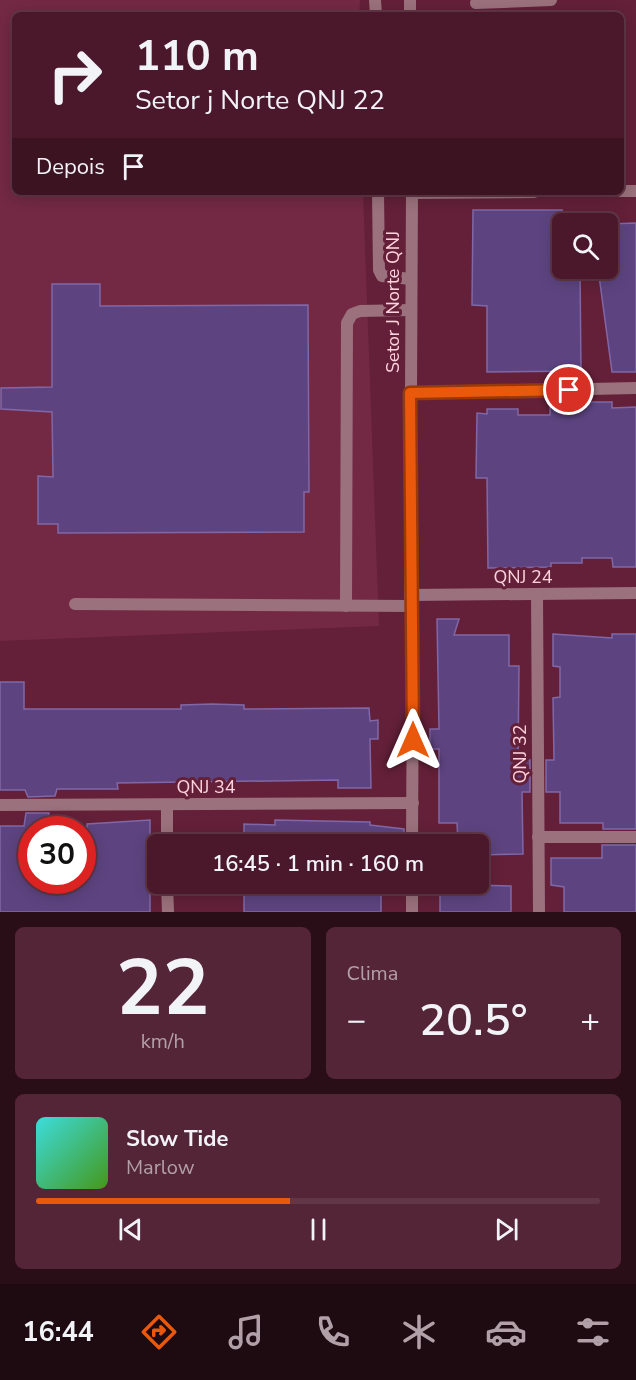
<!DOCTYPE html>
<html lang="pt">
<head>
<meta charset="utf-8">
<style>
  :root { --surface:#4a182a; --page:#542536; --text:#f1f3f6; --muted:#b2a0a8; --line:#613747; --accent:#ea580c }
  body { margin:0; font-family:"Nunito Sans",sans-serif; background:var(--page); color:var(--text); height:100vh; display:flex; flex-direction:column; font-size:22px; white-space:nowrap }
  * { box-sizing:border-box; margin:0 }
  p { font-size:20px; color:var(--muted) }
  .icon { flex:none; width:33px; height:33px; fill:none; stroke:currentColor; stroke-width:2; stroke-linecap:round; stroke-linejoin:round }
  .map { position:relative; height:912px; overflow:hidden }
  .panel { display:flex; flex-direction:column; gap:15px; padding:15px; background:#290d17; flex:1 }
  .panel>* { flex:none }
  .banner { position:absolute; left:12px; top:12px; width:612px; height:183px; border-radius:9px; box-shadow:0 3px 15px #0003,0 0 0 2px var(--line); background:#4a182a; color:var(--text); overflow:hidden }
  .buttons { position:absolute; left:552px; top:213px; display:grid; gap:12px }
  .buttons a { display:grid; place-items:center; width:66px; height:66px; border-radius:9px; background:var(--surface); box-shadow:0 3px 15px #0003,0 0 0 2px var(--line); font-size:30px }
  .speed { position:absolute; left:18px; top:816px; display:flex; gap:12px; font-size:30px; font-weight:700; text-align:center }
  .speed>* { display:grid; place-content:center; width:78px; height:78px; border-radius:50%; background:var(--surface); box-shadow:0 3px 15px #0003,0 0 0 2px var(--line); line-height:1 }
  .speed .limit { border:9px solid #d22; background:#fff; color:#111 }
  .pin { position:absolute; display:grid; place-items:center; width:51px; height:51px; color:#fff; margin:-26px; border:3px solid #fff; border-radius:50%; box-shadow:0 2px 6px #0007 }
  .me { position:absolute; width:66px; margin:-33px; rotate:0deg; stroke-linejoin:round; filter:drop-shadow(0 0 4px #0008) }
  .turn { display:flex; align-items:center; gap:21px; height:126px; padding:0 24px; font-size:27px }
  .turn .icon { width:78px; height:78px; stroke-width:2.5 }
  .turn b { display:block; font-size:42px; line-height:51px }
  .then { display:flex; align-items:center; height:57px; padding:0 24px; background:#0003; gap:12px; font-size:22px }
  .big { font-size:45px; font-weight:600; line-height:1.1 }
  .panel .tile { flex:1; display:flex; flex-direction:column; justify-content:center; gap:9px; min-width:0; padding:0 21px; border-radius:9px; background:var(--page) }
  .panel .dial { align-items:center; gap:0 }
  .dial b { font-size:78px; line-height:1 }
  .song { display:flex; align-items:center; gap:18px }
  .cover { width:72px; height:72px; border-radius:9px; background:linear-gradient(135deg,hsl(180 70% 55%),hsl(100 70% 35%)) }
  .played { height:6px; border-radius:3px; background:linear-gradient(90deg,var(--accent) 45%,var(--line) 45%) }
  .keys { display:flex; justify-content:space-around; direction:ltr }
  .heat { display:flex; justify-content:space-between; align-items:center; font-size:33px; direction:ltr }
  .panel .tiles { flex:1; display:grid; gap:15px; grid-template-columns:1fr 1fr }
  .tile:last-child { grid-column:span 2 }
  .trip { position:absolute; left:147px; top:834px; width:342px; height:60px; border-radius:9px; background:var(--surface); box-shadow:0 3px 15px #0003,0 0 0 2px var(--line); font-weight:600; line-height:60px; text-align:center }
  .tabs { display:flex; height:96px; justify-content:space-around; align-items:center; background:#1e0a11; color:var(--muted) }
  .tabs .icon { width:42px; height:42px }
  .tabs .on { color:var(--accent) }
  .tabs b { font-size:27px; color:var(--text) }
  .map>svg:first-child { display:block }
</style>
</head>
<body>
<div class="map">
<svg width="636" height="912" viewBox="0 0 636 912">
  <rect width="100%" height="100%" fill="#632038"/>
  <polygon fill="#732943" points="0,0 360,0 359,15 15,15 15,192 363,192 379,626 0,641"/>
  <g fill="#5d4480" stroke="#8067a7" stroke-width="1.5">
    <polygon points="473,210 562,210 562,268 580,268 581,371 487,372 487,306 472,305"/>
    <polygon points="636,223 636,372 612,372 598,268 608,268 608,224"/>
    <polygon points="52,284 100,284 100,306 308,305 309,492 304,492 304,532 58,533 58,524 38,524 38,476 53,477 52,412 1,409 1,388 52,387"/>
    <polygon points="581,402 612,402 612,408 636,407 636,567 613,567 612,558 582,558 582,563 551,563 551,567 488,568 487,478 476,478 477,413 487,414 487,409 518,409 518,415 550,415 550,404"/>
    <polygon points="437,619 459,619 454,635 509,635 509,666 519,666 518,761 530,760 530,792 522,792 523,854 478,855 478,844 458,844 457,823 439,823 439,749 430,749 430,729 439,729"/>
    <polygon points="553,634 612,638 612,634 636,634 636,829 603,829 603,823 560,823 560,792 546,792 546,760 554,760 553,698 560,697 560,667 553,666"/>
    <polygon points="0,682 24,682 24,709 181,709 181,705 212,704 244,705 244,709 369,708 370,721 378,720 378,739 370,739 371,788 338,788 338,780 117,783 118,789 57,789 55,796 28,797 25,790 0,790"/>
    <polygon points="26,813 49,813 44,830 32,830 32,880 82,880 82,869 87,869 87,824 150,820 150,912 0,912 0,826 24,826"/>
    <polygon points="275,820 370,822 370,825 404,829 404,841 370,841 370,844 244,844 244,824 275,825"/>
    <polygon points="602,845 636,845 636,912 564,912 564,887 551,885 551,858 602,858"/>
    <rect x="244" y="884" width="137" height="28"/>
    <polygon points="440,884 511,886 511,912 440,912"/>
  </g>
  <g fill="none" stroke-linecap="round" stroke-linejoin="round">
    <g stroke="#9a717c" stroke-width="12">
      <polyline points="375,0 376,15"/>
      <polyline points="378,192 379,270 382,276 411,279"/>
      <polyline points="75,604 411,606"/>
      <polyline points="346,606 347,323 352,314 360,311 411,310"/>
    </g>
    <g stroke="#9a717c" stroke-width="12">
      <polyline points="410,0 410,15"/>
      <polyline points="476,3 551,0"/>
      <polyline points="621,191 636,191"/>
      <polyline points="412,192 410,595 413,655 412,844"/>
      <polyline points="412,193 534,192"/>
      <polyline points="410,393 636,388"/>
      <polyline points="410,595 636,593"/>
      <polyline points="537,595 539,912"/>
      <polyline points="0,805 413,803"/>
      <polyline points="167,806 167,844"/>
      <polyline points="538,837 636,837"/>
      <polyline points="167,884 168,912"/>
      <polyline points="412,912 412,884"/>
    </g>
  </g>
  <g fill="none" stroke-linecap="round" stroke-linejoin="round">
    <defs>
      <polyline id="route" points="413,740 410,393 569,390"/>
    </defs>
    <use href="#route" stroke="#983908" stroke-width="15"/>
    <use href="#route" stroke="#ea580c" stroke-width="10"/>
  </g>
  <g text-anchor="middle" stroke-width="6" stroke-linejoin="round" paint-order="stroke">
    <g font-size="18" fill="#ffd4de" stroke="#632038">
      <text transform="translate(393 302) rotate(-90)" y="6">Setor J Norte QNJ</text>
      <text x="523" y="583">QNJ 24</text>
      <text transform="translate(520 754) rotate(-90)" y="6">QNJ 32</text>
      <text x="206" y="793">QNJ 34</text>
    </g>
  </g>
</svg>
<div class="buttons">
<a><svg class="icon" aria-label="search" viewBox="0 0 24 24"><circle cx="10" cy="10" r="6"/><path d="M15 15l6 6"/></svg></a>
</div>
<div class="speed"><div class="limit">30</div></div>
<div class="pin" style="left:569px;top:390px;background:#d93025"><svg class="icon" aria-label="arrive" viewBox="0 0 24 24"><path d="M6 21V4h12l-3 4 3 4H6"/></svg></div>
<svg class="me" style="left:413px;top:740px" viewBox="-20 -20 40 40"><path d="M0-17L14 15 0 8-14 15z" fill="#ea580c" stroke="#fff" stroke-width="4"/></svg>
<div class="trip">16:45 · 1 min · 160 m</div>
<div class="banner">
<div class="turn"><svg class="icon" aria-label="right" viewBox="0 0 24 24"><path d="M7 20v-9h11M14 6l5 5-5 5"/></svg><div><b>110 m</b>Setor j Norte QNJ 22</div></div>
<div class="then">Depois<svg class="icon" aria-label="arrive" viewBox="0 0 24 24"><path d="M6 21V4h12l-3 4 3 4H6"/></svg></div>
</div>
</div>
<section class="panel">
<div class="tiles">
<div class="tile dial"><b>22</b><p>km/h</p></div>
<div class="tile"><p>Clima</p>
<div class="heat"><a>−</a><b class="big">20.5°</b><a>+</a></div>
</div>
<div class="tile">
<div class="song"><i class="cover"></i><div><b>Slow Tide</b><p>Marlow</p></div></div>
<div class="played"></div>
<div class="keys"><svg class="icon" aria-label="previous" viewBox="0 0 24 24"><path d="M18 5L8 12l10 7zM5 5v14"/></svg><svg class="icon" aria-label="pause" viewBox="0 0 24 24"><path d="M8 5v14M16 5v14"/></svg><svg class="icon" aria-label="next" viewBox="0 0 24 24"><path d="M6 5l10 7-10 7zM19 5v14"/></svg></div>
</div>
</div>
</section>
<nav class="tabs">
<b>16:44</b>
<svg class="icon on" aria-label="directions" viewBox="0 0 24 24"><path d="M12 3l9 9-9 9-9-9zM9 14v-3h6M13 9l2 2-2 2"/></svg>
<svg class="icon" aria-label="music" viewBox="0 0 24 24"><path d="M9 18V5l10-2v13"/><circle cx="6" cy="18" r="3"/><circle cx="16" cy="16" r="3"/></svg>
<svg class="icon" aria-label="phone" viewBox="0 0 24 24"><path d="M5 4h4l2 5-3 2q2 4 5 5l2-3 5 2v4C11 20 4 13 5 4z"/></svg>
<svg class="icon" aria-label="climate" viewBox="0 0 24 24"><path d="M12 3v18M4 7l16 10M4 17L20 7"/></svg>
<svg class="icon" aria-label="car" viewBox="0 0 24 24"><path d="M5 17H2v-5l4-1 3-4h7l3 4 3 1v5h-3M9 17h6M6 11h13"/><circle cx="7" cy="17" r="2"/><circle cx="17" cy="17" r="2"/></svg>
<svg class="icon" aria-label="filters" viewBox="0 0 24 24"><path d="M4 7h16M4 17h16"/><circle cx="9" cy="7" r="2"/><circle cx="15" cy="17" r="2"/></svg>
</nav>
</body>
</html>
